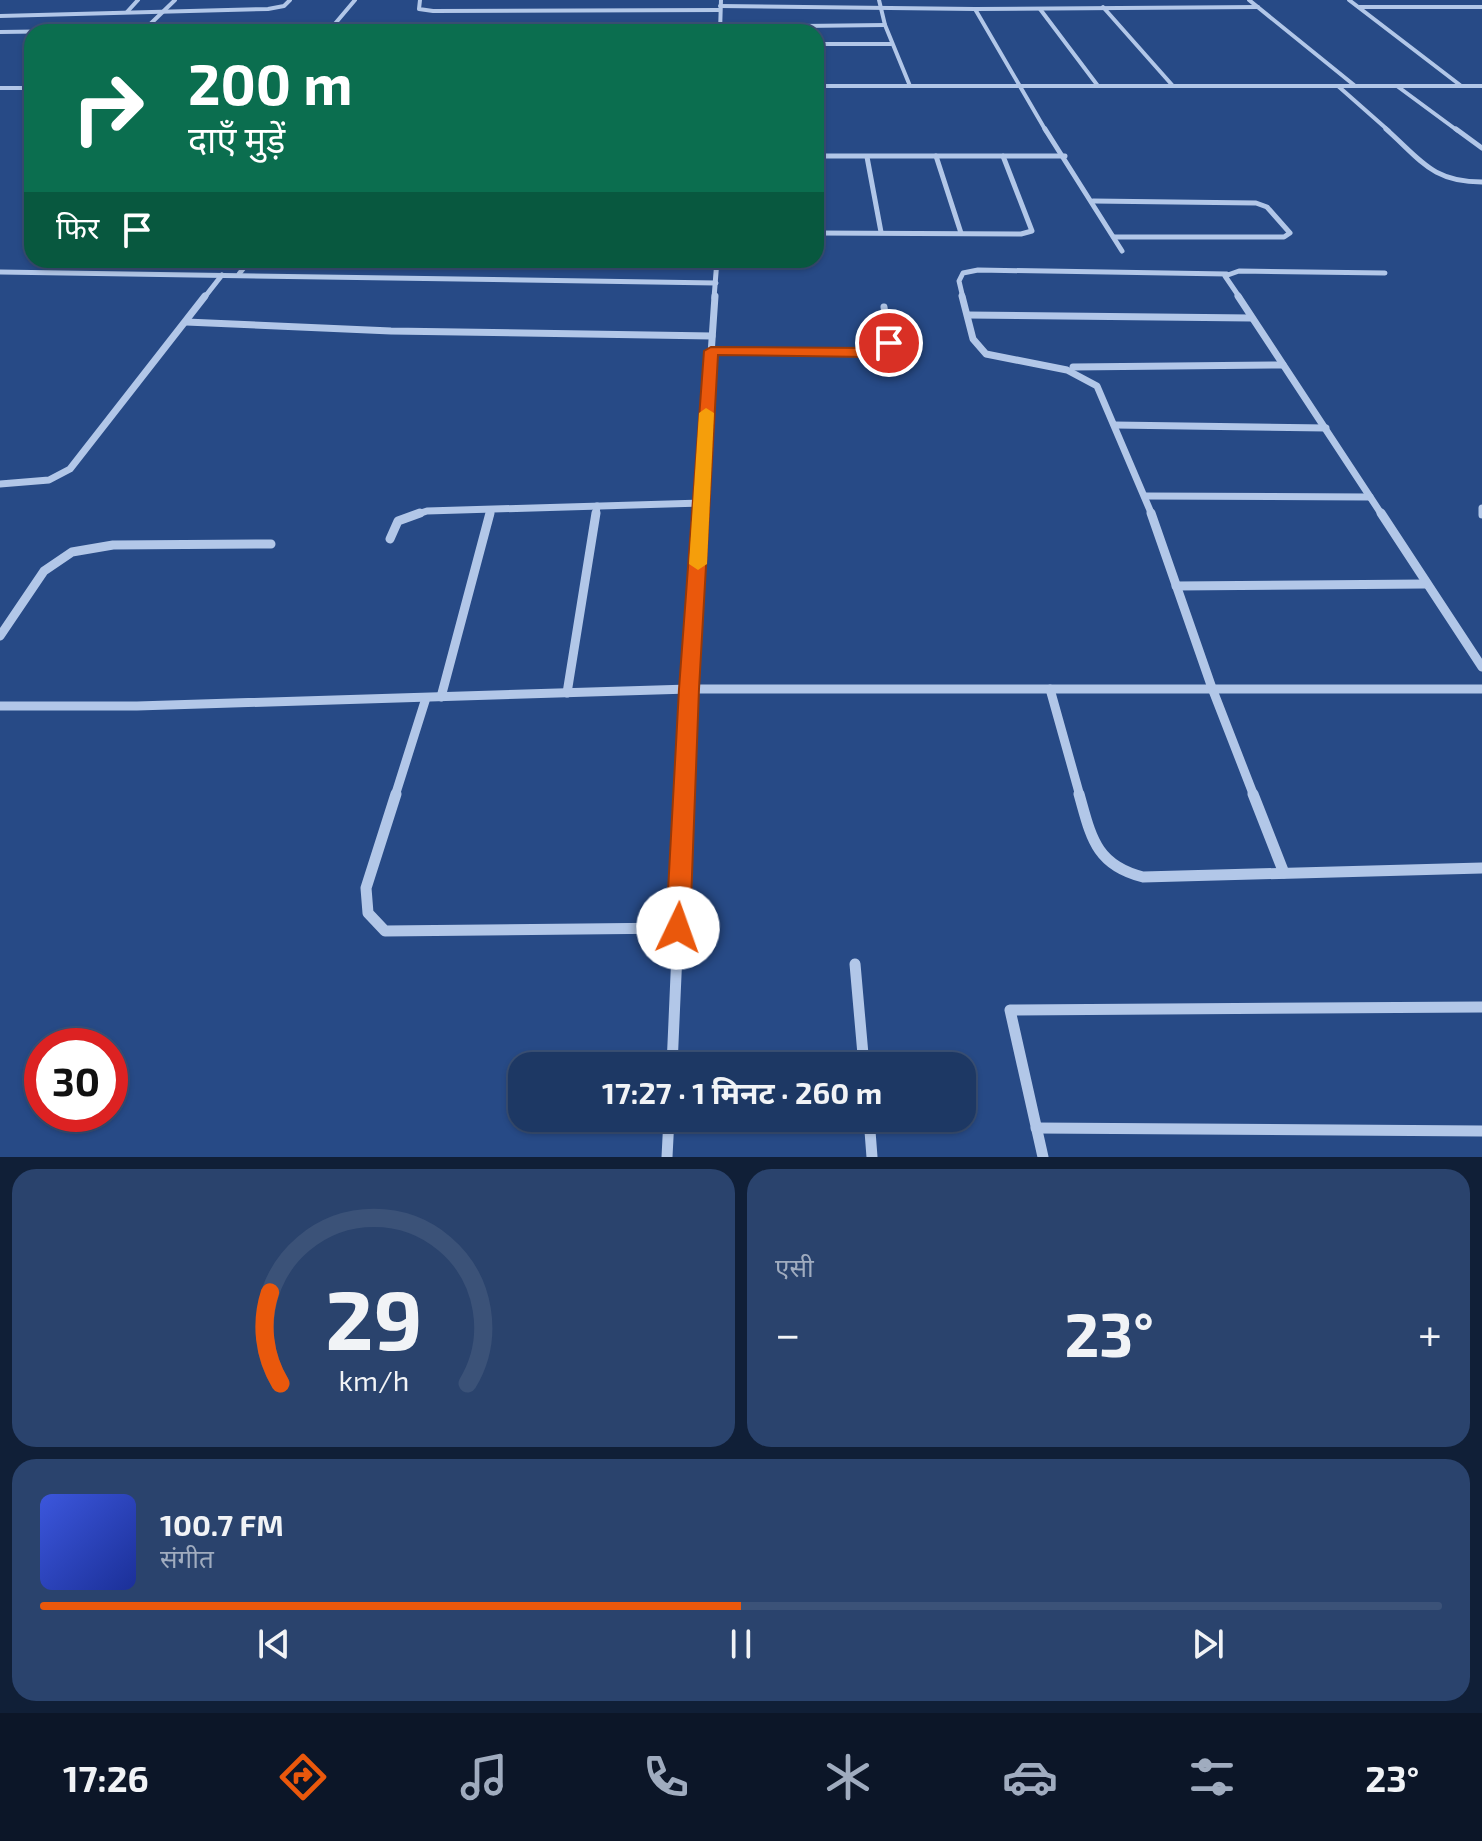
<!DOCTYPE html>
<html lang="hi">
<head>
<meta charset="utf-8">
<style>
  :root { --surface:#1d3864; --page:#2a436d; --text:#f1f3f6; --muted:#a0acbf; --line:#3b5278; --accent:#ea580c }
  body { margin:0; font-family:"Exo 2","Noto Sans Devanagari",sans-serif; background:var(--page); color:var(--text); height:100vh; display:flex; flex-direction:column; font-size:30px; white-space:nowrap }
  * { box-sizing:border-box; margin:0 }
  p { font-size:26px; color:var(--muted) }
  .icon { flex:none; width:44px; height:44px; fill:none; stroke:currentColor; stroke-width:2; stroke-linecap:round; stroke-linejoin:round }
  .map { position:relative; height:1157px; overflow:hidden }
  .sheet { display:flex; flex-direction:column; gap:12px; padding:12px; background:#101f37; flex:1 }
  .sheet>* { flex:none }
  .hud { position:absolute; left:24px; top:24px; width:800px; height:244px; border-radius:24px; box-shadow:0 2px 6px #0004,0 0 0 2px var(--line); background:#0b6e4f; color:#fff; overflow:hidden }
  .speed { position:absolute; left:24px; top:1028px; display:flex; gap:16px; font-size:40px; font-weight:700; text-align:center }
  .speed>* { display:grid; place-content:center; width:104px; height:104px; border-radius:50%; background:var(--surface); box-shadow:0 2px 6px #0004,0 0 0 2px var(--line); line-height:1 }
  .speed .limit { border:12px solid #d22; background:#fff; color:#111 }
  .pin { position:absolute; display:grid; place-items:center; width:68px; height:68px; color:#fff; margin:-34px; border:4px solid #fff; border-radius:50%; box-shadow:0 2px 8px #0007 }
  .me { position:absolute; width:88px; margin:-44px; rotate:3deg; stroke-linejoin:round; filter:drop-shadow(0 0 6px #0008) }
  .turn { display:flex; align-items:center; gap:28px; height:168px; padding:0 32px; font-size:36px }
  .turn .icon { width:104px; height:104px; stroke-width:2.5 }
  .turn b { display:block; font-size:56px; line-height:68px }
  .then { display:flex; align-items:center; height:76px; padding:0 32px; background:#0003; gap:16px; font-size:30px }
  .big { font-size:60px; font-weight:700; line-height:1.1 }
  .sheet .tile { flex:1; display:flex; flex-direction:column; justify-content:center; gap:12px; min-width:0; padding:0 28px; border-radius:24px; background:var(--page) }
  .sheet .dial { align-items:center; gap:0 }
  .dial svg { height:208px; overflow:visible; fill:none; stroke:var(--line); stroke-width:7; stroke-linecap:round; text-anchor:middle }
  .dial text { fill:var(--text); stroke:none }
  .song { display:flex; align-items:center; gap:24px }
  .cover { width:96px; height:96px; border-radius:12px; background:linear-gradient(135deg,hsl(230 70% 55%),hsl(230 70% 35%)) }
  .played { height:8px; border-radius:4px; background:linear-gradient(90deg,var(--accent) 50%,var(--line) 50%) }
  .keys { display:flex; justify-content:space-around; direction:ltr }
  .heat { display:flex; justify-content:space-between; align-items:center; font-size:44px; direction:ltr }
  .sheet .tiles { flex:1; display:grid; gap:12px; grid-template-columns:1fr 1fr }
  .tile:last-child { grid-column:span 2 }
  .trip { position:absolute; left:508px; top:1052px; width:468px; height:80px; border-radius:24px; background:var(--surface); box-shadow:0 2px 6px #0004,0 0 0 2px var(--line); font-weight:700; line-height:80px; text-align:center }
  .menu { display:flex; height:128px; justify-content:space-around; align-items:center; background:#0c1628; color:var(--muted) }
  .menu .icon { width:56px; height:56px }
  .menu .current { color:var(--accent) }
  .menu b { font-size:36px; color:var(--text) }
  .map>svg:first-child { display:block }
</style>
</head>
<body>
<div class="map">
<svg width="1482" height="1157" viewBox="0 0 1482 1157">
  <rect width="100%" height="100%" fill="#274a86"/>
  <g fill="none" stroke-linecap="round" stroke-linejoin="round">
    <g stroke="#b2c7e8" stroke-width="4">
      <polyline points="420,0 419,9 433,11 720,10"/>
      <polyline points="879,0 885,25 910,86"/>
      <polyline points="1249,0 1354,85"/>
      <polyline points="1349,0 1460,85"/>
      <polyline points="720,6 975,9 1258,7"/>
      <polyline points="1103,7 1173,86"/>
      <polyline points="1359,7 1482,7"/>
      <polyline points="975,9 1046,131"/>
      <polyline points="1040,9 1098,86"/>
      <polyline points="127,12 138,0"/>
      <polyline points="0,16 268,9 284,6 290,0"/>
      <polyline points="802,26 885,25"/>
      <polyline points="0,32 144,30"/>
      <polyline points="142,32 175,0"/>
      <polyline points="328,32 355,0"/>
      <polyline points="720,32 721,0"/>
      <polyline points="816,44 891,44"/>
      <polyline points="816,86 1482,86"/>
      <polyline points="1338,86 1389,131"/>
      <polyline points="1397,86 1458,131"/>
      <polyline points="0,88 32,88"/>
    </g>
    <g stroke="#b2c7e8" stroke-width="5">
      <polyline points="1045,129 1122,251"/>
      <path d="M 1386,129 C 1421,160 1432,182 1482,182"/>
      <polyline points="1456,129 1482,148"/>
      <polyline points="816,156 1065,156"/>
      <polyline points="936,156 961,233"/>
      <polyline points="867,157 881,232"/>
      <polyline points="1093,201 1256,203 1267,207 1290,233 1284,237 1114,237"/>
      <polyline points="816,233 1021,234 1032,231 1003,156"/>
      <polyline points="0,272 716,283"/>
      <polyline points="239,274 250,260"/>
      <polyline points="204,298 222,275"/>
      <polyline points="714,298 717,260"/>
      <polyline points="963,298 959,281 963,273 978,270 1227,274"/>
      <polyline points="1240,298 1225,276 1239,271 1385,273"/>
    </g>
    <g stroke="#b2c7e8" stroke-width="7">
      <polyline points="962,296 973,339 986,354 1067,370 1097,386 1152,515"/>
      <polyline points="1238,296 1382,515"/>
      <polyline points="968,315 1251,318"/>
      <polyline points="186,322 391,331 712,336"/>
      <polyline points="711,351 877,352 889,343 884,307"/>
      <polyline points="1073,367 1283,365"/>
      <polyline points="1115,425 1326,428"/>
      <polyline points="0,484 49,480 70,469 205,296"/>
      <polyline points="1145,496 1370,497"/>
      <polyline points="1482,508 1482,515"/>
      <polyline points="415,515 427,511 702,503"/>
      <polyline points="490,515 491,510"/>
      <polyline points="596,515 597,506"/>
      <polyline points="700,515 715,296"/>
    </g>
    <g stroke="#b2c7e8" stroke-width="9">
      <polyline points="1151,513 1212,688 1254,796"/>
      <polyline points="1381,513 1482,667"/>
      <polyline points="390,539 398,521 420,513"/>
      <polyline points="1176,586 1425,584"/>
      <polyline points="0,636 44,571 72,552 113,545 271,544"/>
      <polyline points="1050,689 1080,796"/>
      <polyline points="567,693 596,513"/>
      <polyline points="441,697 490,513"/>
      <polyline points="0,706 137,706 689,689 1482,689"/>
      <polyline points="395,796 426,698"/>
      <polyline points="684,796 700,513"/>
    </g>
    <g stroke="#b2c7e8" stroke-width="11">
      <polyline points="396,794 366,888 368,913 385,931 678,928"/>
      <path d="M 1079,794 C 1091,836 1095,865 1143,877 L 1482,868"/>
      <polyline points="1253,794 1284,873"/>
      <polyline points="855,964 864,1066"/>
      <polyline points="672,1066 684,794"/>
      <polyline points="869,1118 872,1157"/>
      <polyline points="1036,1128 1482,1131"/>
      <polyline points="667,1157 669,1118"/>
      <polyline points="1043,1157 1010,1010 1482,1007"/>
    </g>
  </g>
  <polygon fill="#ea580c" stroke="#983908" stroke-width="2" points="889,339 896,343 890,352 869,357 718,355 699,689 690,928 687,936 678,939 670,936 666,928 679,689 704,351 711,347 869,348"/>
  <polygon fill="#f59e0b" points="706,408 714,413 707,564 698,570 689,564 699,413"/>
</svg>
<div class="speed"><div class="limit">30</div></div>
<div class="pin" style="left:889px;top:343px;background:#d93025"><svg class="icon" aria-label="arrive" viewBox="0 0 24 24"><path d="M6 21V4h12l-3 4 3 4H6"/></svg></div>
<svg class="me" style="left:678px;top:928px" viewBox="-20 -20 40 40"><circle r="19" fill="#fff"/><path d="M0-13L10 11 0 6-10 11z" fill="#ea580c"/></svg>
<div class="trip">17:27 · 1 मिनट · 260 m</div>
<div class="hud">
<div class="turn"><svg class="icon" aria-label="right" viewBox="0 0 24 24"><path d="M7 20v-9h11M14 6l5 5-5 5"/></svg><div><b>200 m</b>दाएँ मुड़ें</div></div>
<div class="then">फिर<svg class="icon" aria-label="arrive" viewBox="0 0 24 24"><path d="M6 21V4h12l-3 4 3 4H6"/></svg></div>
</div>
</div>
<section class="sheet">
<div class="tiles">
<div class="tile dial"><svg viewBox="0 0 100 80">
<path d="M14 69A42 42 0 1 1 86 69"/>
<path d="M14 69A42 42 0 0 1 10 34" stroke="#ea580c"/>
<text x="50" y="56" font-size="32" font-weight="700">29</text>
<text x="50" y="72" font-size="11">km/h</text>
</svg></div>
<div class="tile"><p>एसी</p>
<div class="heat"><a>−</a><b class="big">23°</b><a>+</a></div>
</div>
<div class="tile">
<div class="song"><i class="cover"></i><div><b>100.7 FM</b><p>संगीत</p></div></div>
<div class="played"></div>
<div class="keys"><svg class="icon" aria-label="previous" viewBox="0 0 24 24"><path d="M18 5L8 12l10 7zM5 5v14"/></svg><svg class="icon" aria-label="pause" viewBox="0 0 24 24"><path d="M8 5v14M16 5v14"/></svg><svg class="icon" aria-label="next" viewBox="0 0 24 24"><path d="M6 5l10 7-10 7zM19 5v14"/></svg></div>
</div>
</div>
</section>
<nav class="menu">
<b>17:26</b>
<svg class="icon current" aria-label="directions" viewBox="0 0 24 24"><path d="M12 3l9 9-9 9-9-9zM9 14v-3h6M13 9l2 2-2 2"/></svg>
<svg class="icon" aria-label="music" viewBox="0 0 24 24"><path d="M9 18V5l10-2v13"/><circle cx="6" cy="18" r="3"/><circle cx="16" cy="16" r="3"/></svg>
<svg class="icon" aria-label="phone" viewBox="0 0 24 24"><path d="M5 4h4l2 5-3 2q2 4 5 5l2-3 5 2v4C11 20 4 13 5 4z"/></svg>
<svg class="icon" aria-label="climate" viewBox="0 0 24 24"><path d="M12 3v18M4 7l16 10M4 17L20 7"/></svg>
<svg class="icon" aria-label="car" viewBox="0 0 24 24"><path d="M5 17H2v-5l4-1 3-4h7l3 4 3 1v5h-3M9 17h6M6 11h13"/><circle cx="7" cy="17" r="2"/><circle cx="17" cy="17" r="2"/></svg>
<svg class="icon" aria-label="filters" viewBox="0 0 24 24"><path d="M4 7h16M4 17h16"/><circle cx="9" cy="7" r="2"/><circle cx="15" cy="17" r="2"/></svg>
<b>23°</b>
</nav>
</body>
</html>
